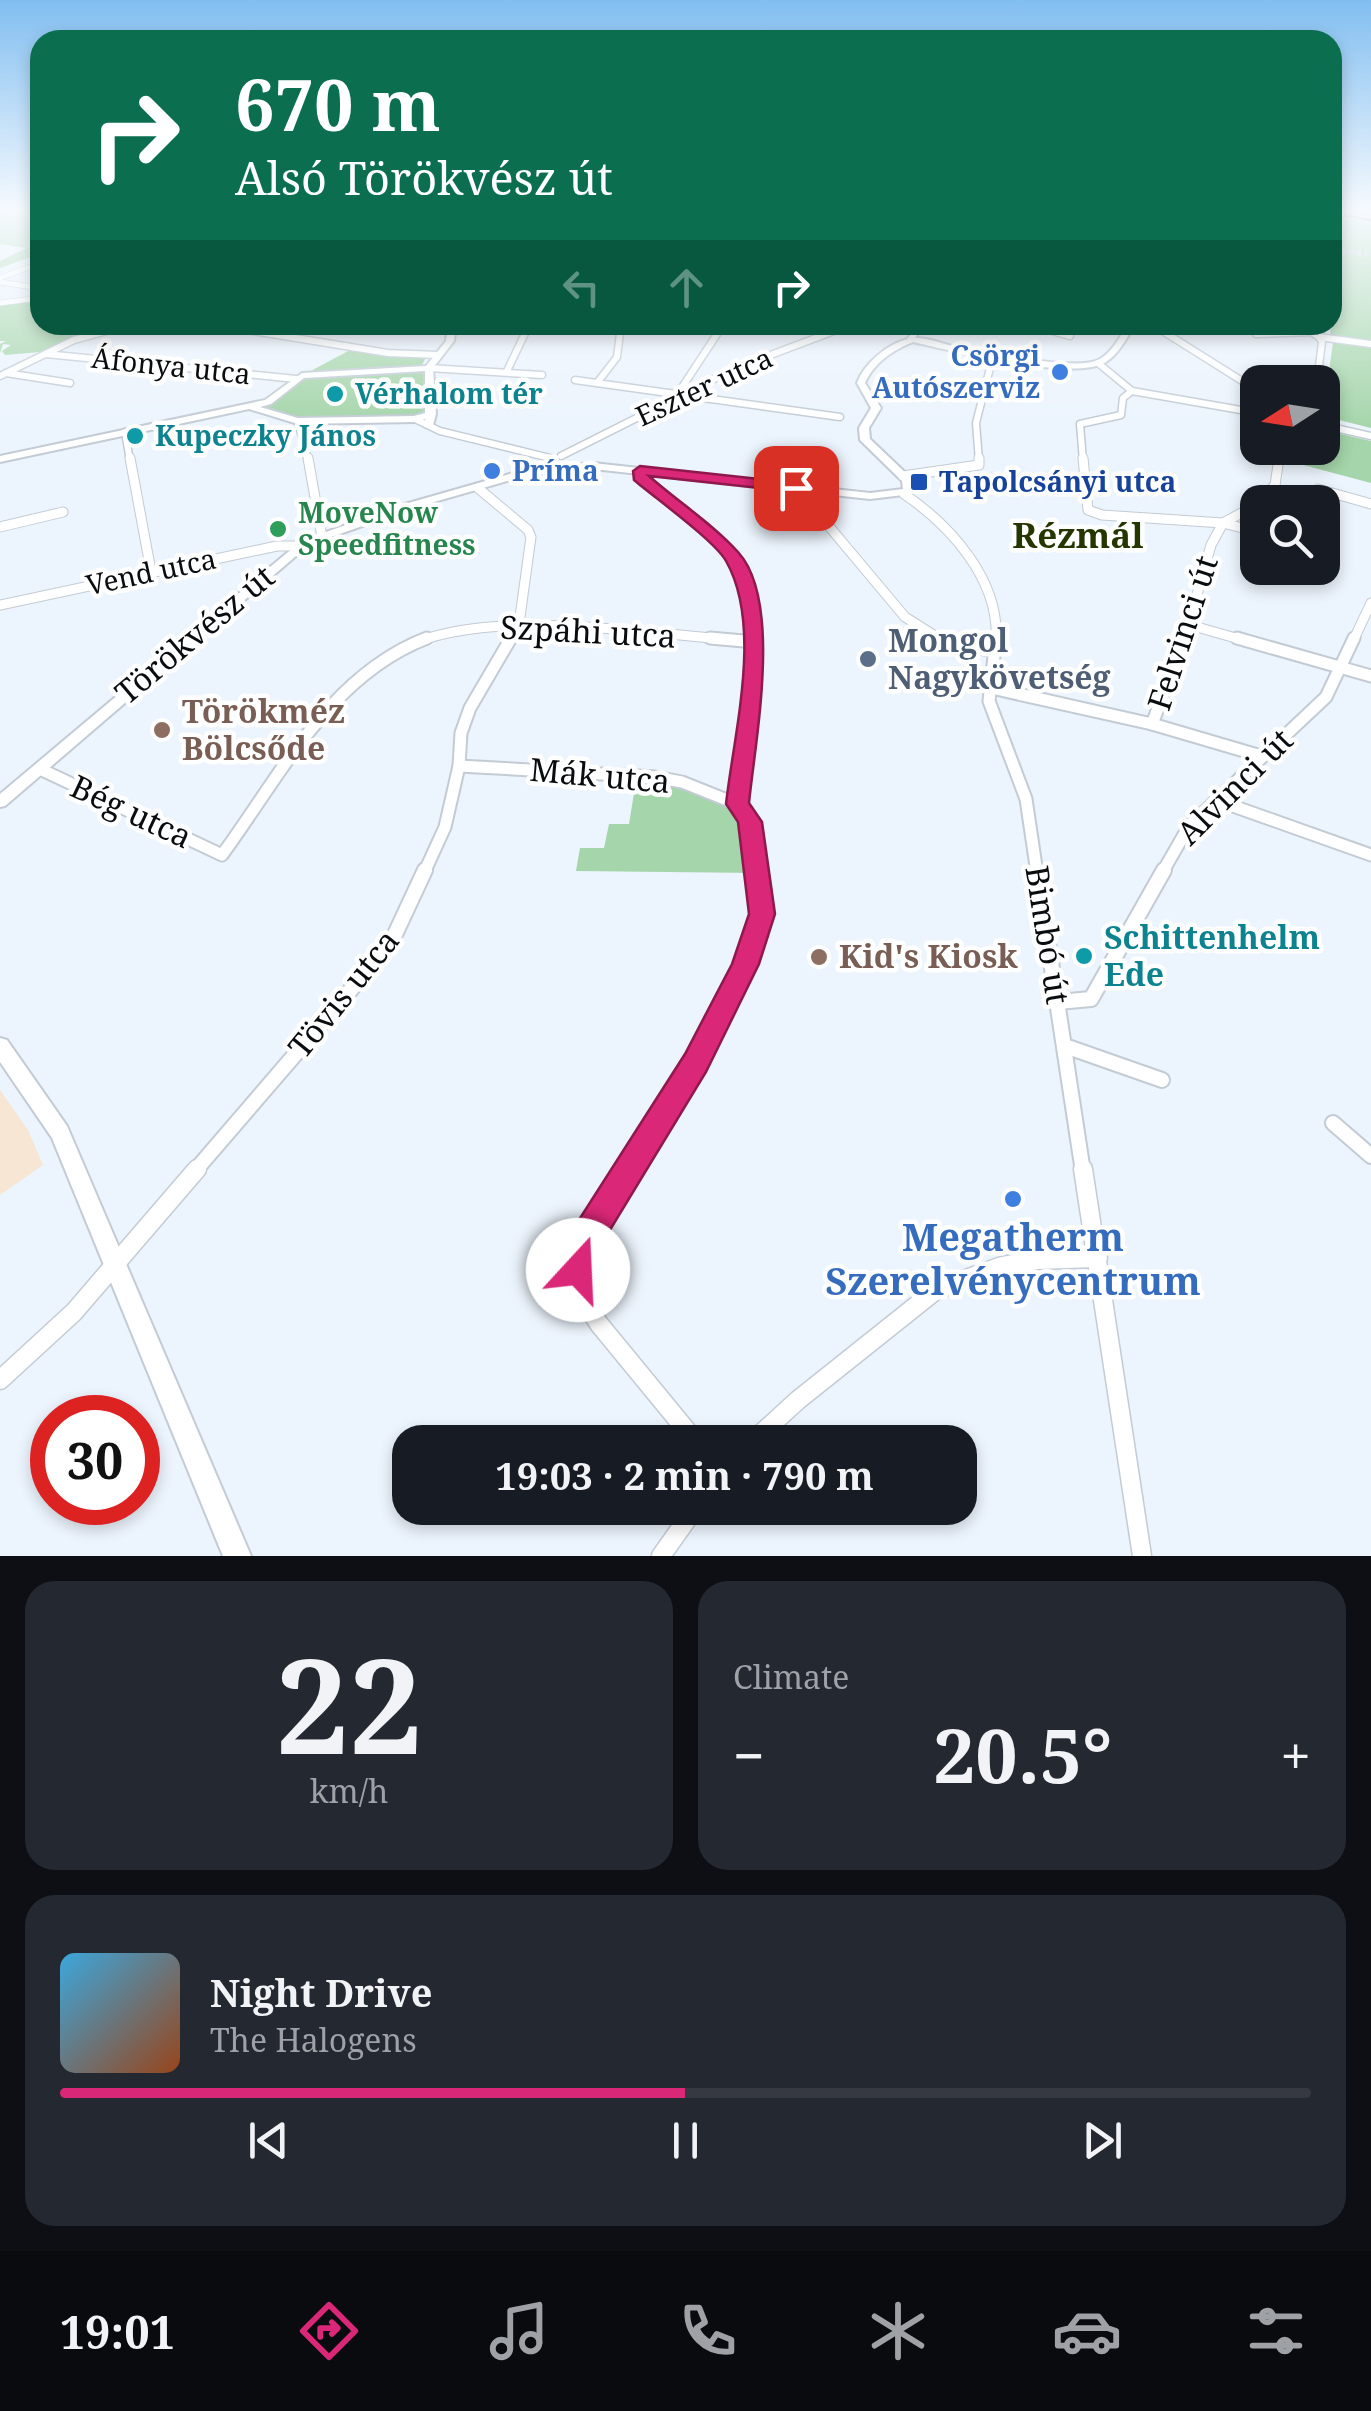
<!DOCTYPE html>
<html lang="en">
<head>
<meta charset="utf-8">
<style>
  :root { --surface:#171b24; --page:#242831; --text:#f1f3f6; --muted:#9ea1a6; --line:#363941; --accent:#db2777 }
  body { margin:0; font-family:"Noto Serif",serif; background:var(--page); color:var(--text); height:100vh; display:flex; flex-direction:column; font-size:38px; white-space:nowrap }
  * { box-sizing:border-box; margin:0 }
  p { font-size:32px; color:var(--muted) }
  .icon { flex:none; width:55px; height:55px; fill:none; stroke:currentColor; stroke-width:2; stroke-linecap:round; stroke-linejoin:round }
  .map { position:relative; height:1556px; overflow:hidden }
  .panel { display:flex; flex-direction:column; gap:25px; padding:25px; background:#0d0f14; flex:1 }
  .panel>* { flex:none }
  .top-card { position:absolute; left:30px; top:30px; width:1312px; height:305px; border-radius:30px; box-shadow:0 5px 15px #0003; background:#0b6e4f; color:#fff; overflow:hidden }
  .needle { width:65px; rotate:258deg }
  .fabs { position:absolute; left:1240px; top:365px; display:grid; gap:20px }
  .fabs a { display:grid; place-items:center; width:100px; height:100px; border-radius:20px; background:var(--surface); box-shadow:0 5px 15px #0003; font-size:50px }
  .speed { position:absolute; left:30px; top:1395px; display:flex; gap:20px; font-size:50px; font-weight:700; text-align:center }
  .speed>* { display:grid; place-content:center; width:130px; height:130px; border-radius:50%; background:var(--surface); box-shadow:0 5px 15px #0003; line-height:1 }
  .speed .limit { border:15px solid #d22; background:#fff; color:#111 }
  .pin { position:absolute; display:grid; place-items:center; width:85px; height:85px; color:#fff; margin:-42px; border-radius:20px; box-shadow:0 5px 15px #0006 }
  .me { position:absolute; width:110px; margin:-55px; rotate:20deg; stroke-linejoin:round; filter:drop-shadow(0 0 8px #0008) }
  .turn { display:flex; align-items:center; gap:35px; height:210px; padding:0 40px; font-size:45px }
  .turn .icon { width:130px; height:130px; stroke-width:2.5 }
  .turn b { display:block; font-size:70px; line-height:85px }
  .lanes { display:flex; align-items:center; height:95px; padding:0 40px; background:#0003; justify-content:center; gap:50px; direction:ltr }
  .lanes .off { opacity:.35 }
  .big { font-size:75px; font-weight:700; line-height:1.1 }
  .panel .card { flex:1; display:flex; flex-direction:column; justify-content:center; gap:15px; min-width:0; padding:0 35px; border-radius:30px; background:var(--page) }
  .panel .dial { align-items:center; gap:0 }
  .dial b { font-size:130px; line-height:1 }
  .song { display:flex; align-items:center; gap:30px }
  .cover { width:120px; height:120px; border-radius:15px; background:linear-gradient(135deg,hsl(200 70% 55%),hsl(20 70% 35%)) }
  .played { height:10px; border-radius:5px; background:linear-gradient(90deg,var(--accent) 50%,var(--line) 50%) }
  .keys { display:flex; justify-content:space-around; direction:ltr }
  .heat { display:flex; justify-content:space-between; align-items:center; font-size:55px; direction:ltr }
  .panel .tiles { flex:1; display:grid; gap:25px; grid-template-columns:1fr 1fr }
  .card:last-child { grid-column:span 2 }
  .trip { position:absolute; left:392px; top:1425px; width:585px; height:100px; border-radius:30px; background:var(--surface); box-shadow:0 5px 15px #0003; font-weight:700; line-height:100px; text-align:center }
  .menu { display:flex; height:160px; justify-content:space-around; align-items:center; background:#090b0e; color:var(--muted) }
  .menu .icon { width:70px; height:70px }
  .menu .selected { color:var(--accent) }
  .menu b { font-size:45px; color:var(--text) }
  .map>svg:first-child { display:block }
</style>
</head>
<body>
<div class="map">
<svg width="1371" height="1556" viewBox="0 0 1371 1556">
  <rect width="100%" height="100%" fill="#ecf4fd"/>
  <polygon fill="#f7e6d4" points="0,1090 28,1130 43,1165 0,1195"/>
  <g fill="#a5d5aa">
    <polygon points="0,212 40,212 40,248 30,255 34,256 0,268 0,261 27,248 0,244"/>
    <polygon points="1333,217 1371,223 1371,342 1330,337"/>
    <polygon points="40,299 40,325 80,325 75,329 99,330 40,352 5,355 2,351 11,345 3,344 0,353 0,344 6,341 0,341 0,304"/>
    <polygon points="1333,342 1371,347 1371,428 1323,416"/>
    <polygon points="352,349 427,356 422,365 305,374"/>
    <polygon points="429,368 431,414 422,417 298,421 267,409 268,402 296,379"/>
    <polygon points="1323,430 1371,441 1371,483 1292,462 1294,448 1322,448"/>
    <polygon points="637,775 737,804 750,822 758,873 576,871 580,848 604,848 609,824 629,824"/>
  </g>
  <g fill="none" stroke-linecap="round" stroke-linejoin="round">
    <polyline stroke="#cad1d9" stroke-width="5" stroke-dasharray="5 2.5" stroke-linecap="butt" points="1334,250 1371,255"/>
    <defs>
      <g id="street-far5">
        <polyline points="0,278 40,263"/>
        <polyline points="0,282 32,287"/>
        <polyline points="0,303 40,298"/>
      </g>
      <g id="street-far4">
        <polyline points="216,325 388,353 438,355"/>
        <polyline points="1032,325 1070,336"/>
        <polyline points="1153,325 1258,391"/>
        <polyline points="1301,325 1319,337 1371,344"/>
        <polyline points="1256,334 1315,332 1322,330 1322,325"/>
        <polyline points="910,340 921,325"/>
        <polyline points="46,354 296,379"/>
        <polyline points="1098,363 1132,391 1258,413"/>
        <polyline points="429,368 542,375"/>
        <polyline points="507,371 529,325"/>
        <polyline points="6,373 70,383"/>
        <polyline points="0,376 74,340 128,325"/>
        <polyline points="575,380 840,417"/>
        <polyline points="1317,382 1322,342 1319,337"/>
        <polyline points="597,383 617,357 621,325"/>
        <polyline points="677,395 723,325"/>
        <polyline points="415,419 440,431 550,458"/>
        <polyline points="298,421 308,461"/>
        <polyline points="1322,425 1371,436"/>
        <polyline points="125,432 130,461"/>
        <polyline points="561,456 736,368 850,325"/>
        <polyline points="979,461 976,423 990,368 985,353"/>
        <polyline points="1083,461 1080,424 1121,415 1123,398 1132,391"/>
        <polyline points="1279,461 1282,448"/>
      </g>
      <g id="street-far3">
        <polyline points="130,458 151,571"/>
        <polyline points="308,458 322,537"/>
        <polyline points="1083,458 1088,510 1102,515 1223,523 1258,532"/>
        <path d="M 640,471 L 639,477 C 707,529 748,547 754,641"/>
        <polyline points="903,476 979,465 979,458"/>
        <polyline points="796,487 905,617 943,641"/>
        <polyline points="478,488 528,530 531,537 519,624 509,641"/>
        <polyline points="1318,489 1371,504"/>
        <path d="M 904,494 C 951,526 1000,580 996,641"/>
        <polyline points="1260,502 1275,485 1279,458"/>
        <polyline points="0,527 63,512"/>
        <polyline points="0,605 277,546 303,546"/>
        <polyline points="1190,625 1246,641"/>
        <path d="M 420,641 C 504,610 650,633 741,641"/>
        <polyline points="1184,641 1211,545 1223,523 1258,504"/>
        <polyline points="1353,641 1371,603"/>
      </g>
      <g id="street-far2">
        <polyline points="710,638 755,642"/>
        <polyline points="754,638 750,709 737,804 750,822 757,873"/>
        <polyline points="939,638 992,651"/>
        <polyline points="996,638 989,701 1026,799 1037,873"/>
        <polyline points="1237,638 1371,676"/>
        <polyline points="987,687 1152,724 1261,756"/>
        <polyline points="1152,724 1185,638"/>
        <polyline points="459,766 655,777 682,782 737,804"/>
        <path d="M 40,769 L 222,855 C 280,776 330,675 427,638"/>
        <polyline points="1216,800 1371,855"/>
        <polyline points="424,873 445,827 459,766 461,733 470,708 511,638"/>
        <polyline points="1162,873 1189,826 1326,697 1354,638"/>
      </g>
      <g id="street-far1">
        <polyline points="1037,870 1083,1172"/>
        <polyline points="1058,1002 1091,999 1164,870"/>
        <polyline points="1065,1046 1162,1080"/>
        <polyline points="1333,1123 1371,1156"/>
        <polyline points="194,1172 391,943 425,870"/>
        <polyline points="628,1172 683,1087 745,964 762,914 756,870"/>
      </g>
      <g id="street">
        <polyline points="630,1169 586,1237 578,1270 581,1296 599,1324 696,1442"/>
        <polyline points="1083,1169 1142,1556"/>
        <polyline points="0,1380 74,1312 197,1169"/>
        <polyline points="752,1442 798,1400 936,1290 1002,1266 1036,1260 1098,1258"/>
        <polyline points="661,1556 695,1508"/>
      </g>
      <g id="secondary">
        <polygon points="1332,212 1371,217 1371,221 1332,214"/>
        <path d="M 448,325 L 456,325 L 454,341 L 433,368 L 436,414 L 433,425 L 427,425 L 425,419 L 415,422 L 298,424 L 249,409 L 0,462 L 0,456 L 265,400 L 302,373 L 426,366 L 446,341 ZM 425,371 L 425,413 L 414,416 L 298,418 L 260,407 L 271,404 L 304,378 Z"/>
        <path d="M 1127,325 L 1135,325 C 1127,337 1119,354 1106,362 C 1074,382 952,351 913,342 C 893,350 874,363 865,383 L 881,408 L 869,428 L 870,439 L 911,478 L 912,494 L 870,499 L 593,469 L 528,475 L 413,508 L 320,541 L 296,556 L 5,806 L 0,807 L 0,794 L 288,552 L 312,537 L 405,504 L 527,469 L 593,463 L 870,493 L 903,489 L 902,481 L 860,440 L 859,428 L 871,408 L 857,383 C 864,364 887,344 908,339 C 923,335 945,345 960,348 C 993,354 1026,360 1060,363 C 1071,363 1087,365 1098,360 C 1111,354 1120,337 1127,325 Z"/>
        <polygon points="0,1038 7,1040 67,1126 251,1556 223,1556 52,1138 0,1062"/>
      </g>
    </defs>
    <use href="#street-far5" stroke="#c3cbd4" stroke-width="6"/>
    <use href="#street-far4" stroke="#c3cbd4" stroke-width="9"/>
    <use href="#street-far3" stroke="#c3cbd4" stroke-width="11"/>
    <use href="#street-far2" stroke="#c3cbd4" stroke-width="15"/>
    <use href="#street-far1" stroke="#c3cbd4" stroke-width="18"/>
    <use href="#street" stroke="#c3cbd4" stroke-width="21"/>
    <use href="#secondary" stroke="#c3cbd4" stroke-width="4"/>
    <use href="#street-far5" stroke="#fff" stroke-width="5"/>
    <use href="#street-far4" stroke="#fff" stroke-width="6"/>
    <use href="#street-far3" stroke="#fff" stroke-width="9"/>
    <use href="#street-far2" stroke="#fff" stroke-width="11"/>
    <use href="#street-far1" stroke="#fff" stroke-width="14"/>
    <use href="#street" stroke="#fff" stroke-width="18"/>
    <use href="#secondary" fill="#fff" fill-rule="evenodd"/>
    <polyline stroke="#585d61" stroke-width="2.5" points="1332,213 1371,220"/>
  </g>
  <linearGradient id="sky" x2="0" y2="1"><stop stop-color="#81bef0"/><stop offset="0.49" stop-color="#f6fafe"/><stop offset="1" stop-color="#f6fafe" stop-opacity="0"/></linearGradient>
  <rect width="1371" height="429" fill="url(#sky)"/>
  <path fill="#db2777" stroke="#8e194d" stroke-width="2.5" d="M 640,466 L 796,483 L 804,488 L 796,492 L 649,476 C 677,501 713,524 738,552 C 783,601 755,741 749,803 L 762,822 L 775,914 L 759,964 L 706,1072 L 602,1243 L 590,1283 L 578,1288 L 566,1283 L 561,1270 L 575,1226 L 685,1054 L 732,964 L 749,914 L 738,822 L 726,804 C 734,732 763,626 726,561 C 715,541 655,498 634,480 L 633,471 Z"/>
  <g fill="#3f7fe0" stroke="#fff" stroke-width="4">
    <circle cx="1060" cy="372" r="10"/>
    <circle cx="492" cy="471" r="10"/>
    <circle cx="1013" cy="1199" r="10"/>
  </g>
  <g fill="#0f9aa8" stroke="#fff" stroke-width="4">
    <circle cx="335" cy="394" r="10"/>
    <circle cx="135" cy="436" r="10"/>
    <circle cx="1084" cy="956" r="10"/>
  </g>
  <rect fill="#1a4fb4" stroke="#fff" stroke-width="4" x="909" y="472" width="20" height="20" rx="5"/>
  <circle fill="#2e9e5b" stroke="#fff" stroke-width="4" cx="278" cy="529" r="10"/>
  <circle fill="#5c6f8a" stroke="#fff" stroke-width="4" cx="868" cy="659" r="10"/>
  <g fill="#8d6e63" stroke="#fff" stroke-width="4">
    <circle cx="162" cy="730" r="10"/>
    <circle cx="819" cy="957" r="10"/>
  </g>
  <g text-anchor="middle" stroke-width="9" stroke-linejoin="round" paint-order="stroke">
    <g font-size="28" font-weight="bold" fill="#366cbe" stroke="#fff" text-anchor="end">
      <text x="1040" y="366">Csörgi<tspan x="1040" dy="32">Autószerviz</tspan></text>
      <text x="512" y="481" text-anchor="start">Príma</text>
    </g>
    <g font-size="28" fill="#0a0d0f" stroke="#fff">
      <text transform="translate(171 366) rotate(6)" y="10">Áfonya utca</text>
      <text transform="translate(704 387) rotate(-25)" y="10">Eszter utca</text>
      <text transform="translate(151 572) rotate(-12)" y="10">Vend utca</text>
    </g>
    <g font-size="28" font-weight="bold" fill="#0d838f" stroke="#fff" text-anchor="start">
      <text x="355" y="404">Vérhalom tér</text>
      <text x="155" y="446">Kupeczky János</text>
    </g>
    <g font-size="28" font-weight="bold" fill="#164399" stroke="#fff" text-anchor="start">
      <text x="939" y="492">Tapolcsányi utca</text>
    </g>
    <g font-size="28" font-weight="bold" fill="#27864d" stroke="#fff" text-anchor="start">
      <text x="298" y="523">MoveNow<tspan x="298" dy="32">Speedfitness</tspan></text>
    </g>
    <g font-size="32" fill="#0a0d0f" stroke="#fff">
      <text transform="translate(588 632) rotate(3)" y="11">Szpáhi utca</text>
      <text transform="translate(1183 633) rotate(-72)" y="11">Felvinci út</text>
      <text transform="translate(195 635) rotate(-40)" y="11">Törökvész út</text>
      <text transform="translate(600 776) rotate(5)" y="11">Mák utca</text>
      <text transform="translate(1235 787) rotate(-45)" y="11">Alvinci út</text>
      <text transform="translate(131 812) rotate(25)" y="11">Bég utca</text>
      <text transform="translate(1047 935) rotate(81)" y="11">Bimbó út</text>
      <text transform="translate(344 994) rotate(-51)" y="11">Tövis utca</text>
    </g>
    <g font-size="32" font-weight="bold" fill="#4e5e75" stroke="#fff" text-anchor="start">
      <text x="888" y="652">Mongol<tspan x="888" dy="37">Nagykövetség</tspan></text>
    </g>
    <g font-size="32" font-weight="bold" fill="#785e54" stroke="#fff" text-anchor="start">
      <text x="182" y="723">Törökméz<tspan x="182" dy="37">Bölcsőde</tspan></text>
      <text x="839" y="968">Kid's Kiosk</text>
    </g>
    <g font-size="32" font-weight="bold" fill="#0d838f" stroke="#fff" text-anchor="start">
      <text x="1104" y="949">Schittenhelm<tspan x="1104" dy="37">Ede</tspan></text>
    </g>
    <g font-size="35" font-weight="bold" fill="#263600" stroke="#fff">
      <text x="1078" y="548">Rézmál</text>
    </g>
    <g font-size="38" font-weight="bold" fill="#366cbe" stroke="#fff">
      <text x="1013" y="1251">Megatherm<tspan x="1013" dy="44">Szerelvénycentrum</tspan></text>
    </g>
  </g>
</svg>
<div class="fabs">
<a><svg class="needle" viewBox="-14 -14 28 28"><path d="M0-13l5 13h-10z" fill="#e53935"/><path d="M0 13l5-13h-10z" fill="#9ea1a6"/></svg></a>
<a><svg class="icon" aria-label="search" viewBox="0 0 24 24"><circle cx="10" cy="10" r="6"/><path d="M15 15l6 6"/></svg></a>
</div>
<div class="speed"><div class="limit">30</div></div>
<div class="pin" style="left:796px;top:488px;background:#d93025"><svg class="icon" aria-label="arrive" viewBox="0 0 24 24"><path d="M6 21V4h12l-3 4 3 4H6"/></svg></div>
<svg class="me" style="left:578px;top:1270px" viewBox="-20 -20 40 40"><circle r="19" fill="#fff"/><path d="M0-13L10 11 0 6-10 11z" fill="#db2777"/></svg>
<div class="trip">19:03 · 2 min · 790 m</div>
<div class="top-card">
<div class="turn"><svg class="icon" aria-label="right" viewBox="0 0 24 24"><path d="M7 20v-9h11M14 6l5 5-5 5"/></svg><div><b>670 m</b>Alsó Törökvész út</div></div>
<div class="lanes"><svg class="icon off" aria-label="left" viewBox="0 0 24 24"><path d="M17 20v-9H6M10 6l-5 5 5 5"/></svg><svg class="icon off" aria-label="ahead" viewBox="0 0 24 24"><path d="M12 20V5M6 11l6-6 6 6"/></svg><svg class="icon" aria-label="right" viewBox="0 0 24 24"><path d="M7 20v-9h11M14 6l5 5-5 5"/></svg></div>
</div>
</div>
<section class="panel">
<div class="tiles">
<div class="card dial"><b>22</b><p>km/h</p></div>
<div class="card"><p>Climate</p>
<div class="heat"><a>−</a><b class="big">20.5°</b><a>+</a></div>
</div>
<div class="card">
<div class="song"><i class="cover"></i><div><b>Night Drive</b><p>The Halogens</p></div></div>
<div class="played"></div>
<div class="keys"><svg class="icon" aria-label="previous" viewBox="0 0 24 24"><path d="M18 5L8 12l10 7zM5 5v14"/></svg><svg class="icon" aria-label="pause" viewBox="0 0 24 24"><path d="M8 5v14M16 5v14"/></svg><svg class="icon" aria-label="next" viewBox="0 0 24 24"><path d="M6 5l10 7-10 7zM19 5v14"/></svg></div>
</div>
</div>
</section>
<nav class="menu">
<b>19:01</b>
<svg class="icon selected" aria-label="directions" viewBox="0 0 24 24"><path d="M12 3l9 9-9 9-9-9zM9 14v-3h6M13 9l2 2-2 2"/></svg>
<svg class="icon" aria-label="music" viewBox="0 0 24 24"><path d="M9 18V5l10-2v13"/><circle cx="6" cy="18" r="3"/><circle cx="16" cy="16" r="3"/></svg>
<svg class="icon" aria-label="phone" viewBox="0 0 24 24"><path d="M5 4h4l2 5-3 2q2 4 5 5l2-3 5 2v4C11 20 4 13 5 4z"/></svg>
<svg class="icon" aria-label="climate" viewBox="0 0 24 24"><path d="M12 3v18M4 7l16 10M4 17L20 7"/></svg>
<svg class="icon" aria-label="car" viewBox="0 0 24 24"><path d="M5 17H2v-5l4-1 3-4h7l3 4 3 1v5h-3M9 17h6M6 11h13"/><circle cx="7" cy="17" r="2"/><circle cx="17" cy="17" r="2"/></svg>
<svg class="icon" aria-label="filters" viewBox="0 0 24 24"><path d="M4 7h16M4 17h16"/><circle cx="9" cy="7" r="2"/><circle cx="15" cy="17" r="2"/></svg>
</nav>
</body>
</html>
